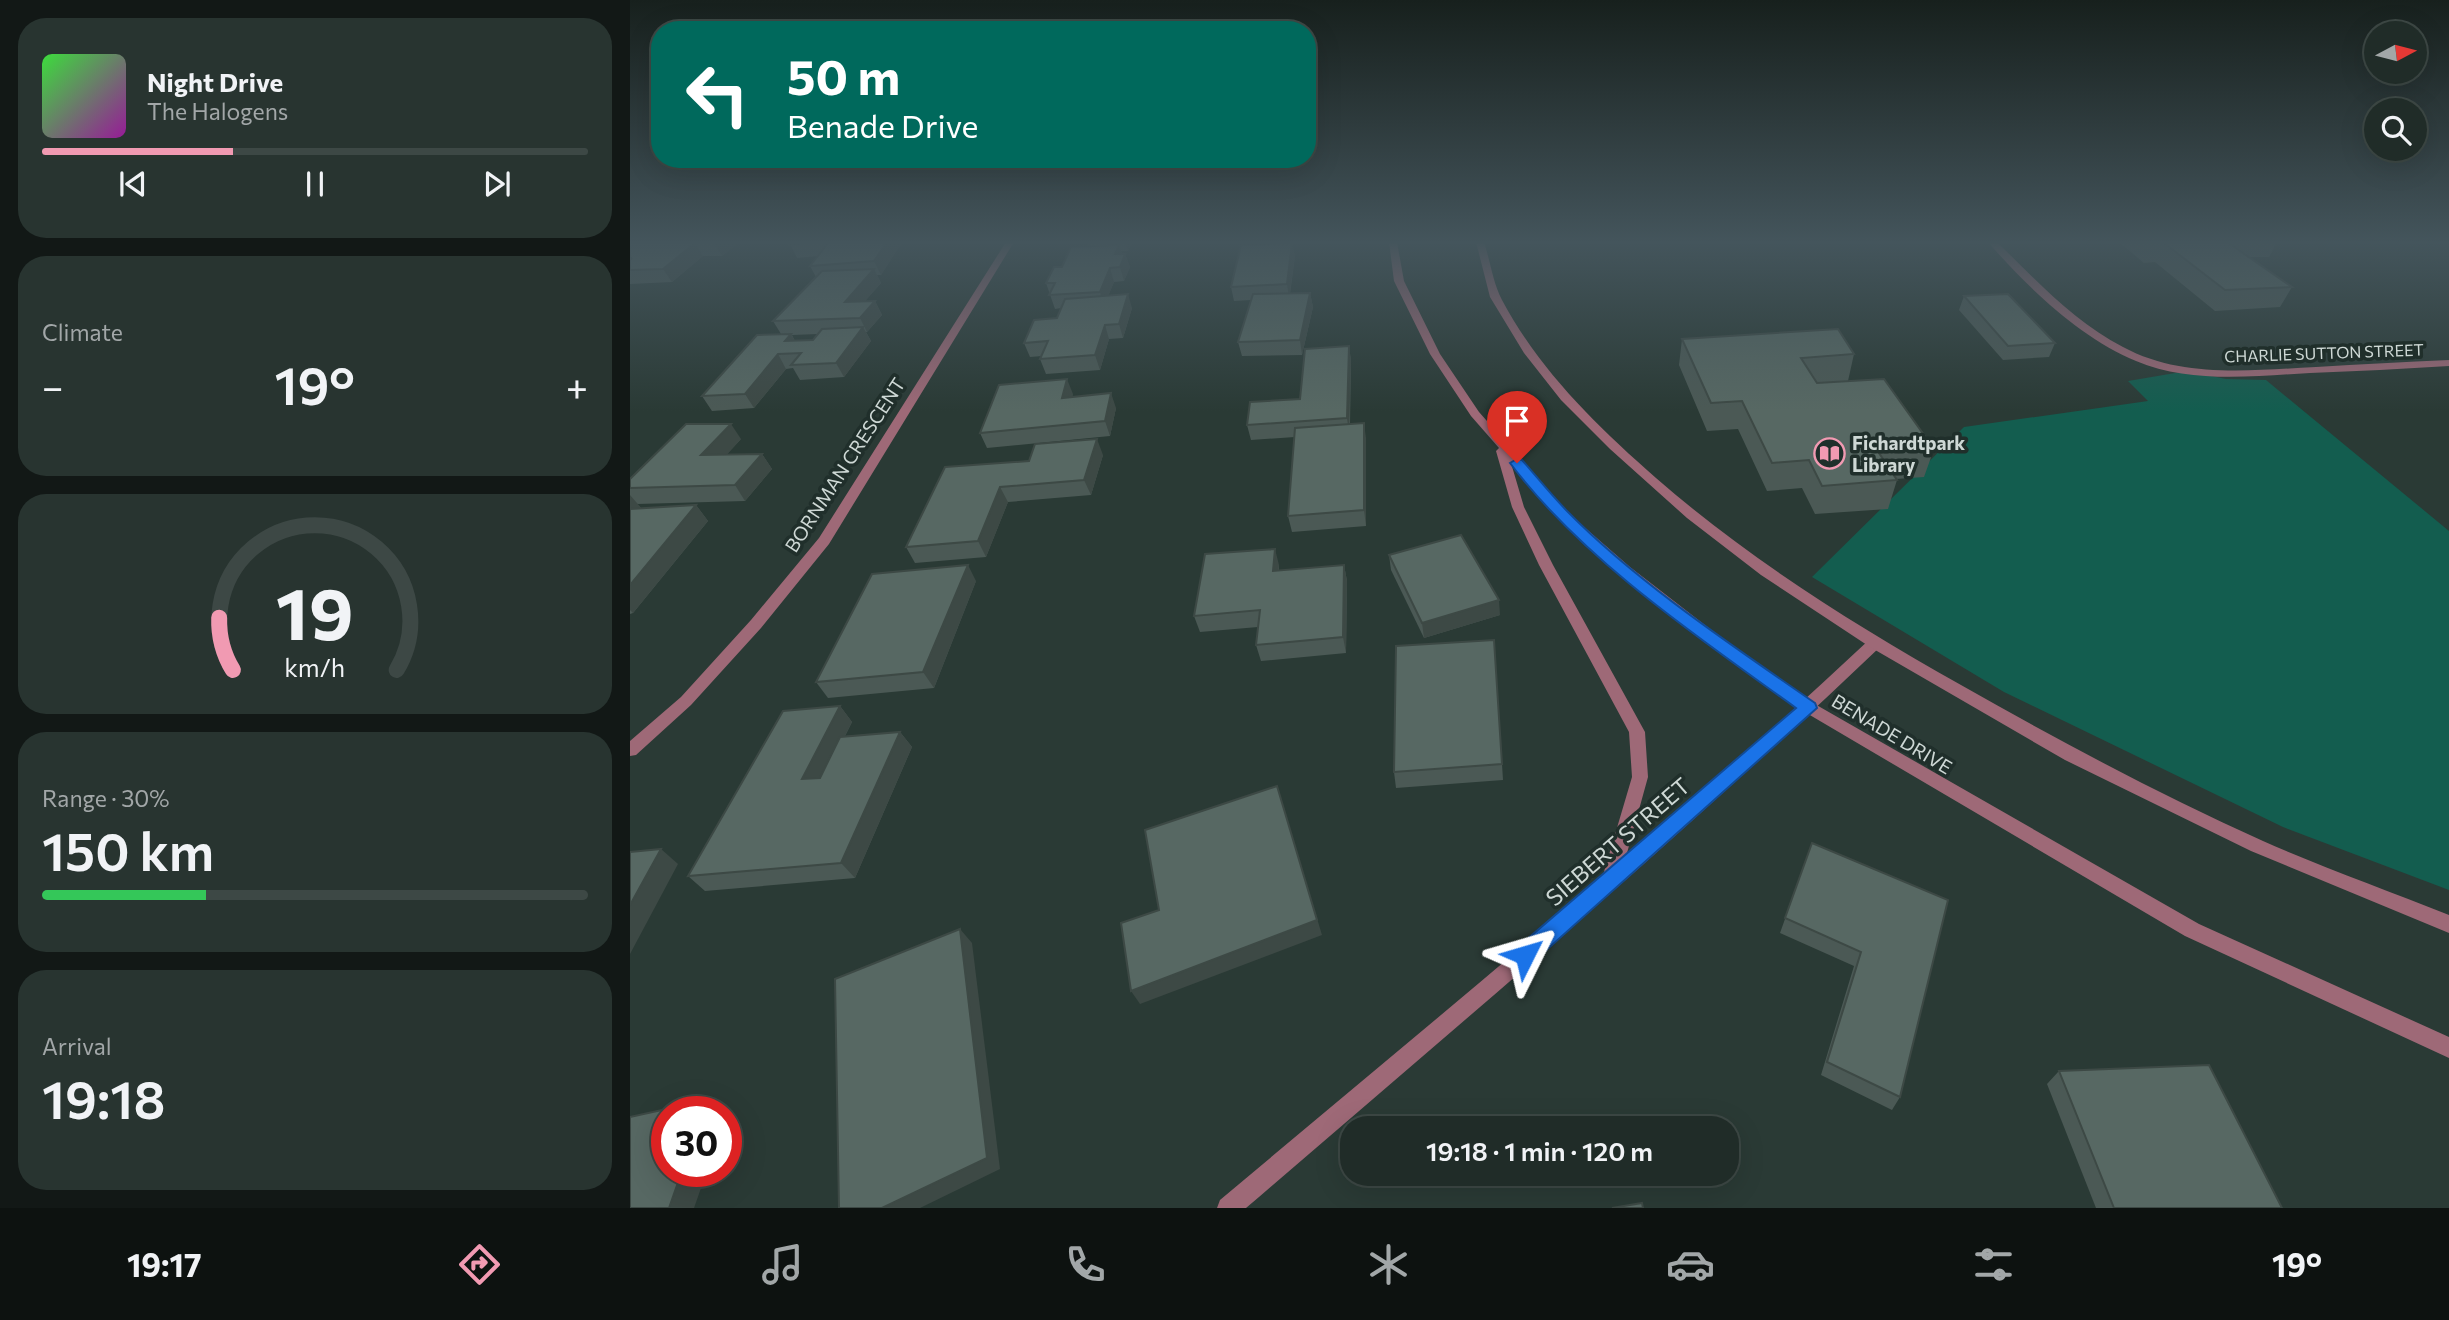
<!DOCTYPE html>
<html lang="en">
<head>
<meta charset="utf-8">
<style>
  :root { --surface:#202c28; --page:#283430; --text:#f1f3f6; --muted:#a2a7a8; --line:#3d4845; --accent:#f19ab2 }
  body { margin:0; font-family:Commissioner,sans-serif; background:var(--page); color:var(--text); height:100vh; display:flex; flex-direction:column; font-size:26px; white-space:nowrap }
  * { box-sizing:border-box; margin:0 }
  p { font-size:23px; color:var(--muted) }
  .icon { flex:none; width:38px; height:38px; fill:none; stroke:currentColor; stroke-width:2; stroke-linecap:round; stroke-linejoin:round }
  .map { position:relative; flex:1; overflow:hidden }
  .drawer { display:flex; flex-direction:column; gap:18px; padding:18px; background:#121816; width:630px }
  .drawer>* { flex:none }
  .guide { position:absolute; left:21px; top:21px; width:665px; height:147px; border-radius:28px; box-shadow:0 7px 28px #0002,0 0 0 2px var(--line); background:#00695c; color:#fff; overflow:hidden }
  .needle { width:46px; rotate:83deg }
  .fabs { position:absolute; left:1734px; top:21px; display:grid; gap:14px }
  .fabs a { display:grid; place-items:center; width:63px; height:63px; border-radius:50%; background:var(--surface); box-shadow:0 7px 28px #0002,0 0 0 2px var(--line); font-size:35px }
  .speed { position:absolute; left:21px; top:1096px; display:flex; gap:14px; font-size:35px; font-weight:700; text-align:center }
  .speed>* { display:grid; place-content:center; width:91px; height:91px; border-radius:50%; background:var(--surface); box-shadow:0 7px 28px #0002,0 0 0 2px var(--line); line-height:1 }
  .speed .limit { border:10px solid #d22; background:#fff; color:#111 }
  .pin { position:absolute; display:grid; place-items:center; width:60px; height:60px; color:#fff; margin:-72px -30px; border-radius:50% 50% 50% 0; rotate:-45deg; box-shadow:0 0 7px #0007 }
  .pin .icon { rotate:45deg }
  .me { position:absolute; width:77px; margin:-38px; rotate:50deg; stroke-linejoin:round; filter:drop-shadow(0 0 5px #0008) }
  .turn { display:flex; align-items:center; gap:24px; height:147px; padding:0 21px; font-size:32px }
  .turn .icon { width:91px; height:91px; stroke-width:2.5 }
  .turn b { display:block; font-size:49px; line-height:60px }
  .big { font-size:52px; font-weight:600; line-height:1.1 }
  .drawer .widget { flex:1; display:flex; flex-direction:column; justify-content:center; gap:10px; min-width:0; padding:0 24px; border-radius:28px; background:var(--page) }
  .drawer .dial { align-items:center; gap:0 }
  .dial svg { height:182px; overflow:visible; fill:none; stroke:var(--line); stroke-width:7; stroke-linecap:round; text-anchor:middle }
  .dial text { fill:var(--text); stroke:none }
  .song { display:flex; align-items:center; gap:21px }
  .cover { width:84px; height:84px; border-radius:10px; background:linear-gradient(135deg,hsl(120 70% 55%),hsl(300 70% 35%)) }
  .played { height:7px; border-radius:4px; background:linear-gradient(90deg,var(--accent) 35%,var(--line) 35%) }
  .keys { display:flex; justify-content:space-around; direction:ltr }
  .heat { display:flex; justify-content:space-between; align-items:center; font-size:38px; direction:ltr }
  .charge { height:10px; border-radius:5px; background:linear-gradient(90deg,#34c759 30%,var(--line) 0) }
  .trip { position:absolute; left:710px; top:1116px; width:399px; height:70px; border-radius:28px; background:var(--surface); box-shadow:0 7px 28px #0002,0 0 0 2px var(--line); font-weight:600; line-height:70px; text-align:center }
  .dock { display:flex; height:112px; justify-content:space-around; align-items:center; background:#0d1210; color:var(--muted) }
  .dock .icon { width:49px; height:49px }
  .dock .selected { color:var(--accent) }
  .dock b { font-size:32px; color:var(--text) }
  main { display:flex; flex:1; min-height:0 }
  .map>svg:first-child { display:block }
</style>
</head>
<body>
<main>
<section class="drawer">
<div class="widget">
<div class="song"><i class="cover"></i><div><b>Night Drive</b><p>The Halogens</p></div></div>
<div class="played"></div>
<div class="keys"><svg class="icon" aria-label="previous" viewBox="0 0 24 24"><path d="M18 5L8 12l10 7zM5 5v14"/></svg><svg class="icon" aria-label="pause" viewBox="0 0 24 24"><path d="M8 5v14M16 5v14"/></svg><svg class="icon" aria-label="next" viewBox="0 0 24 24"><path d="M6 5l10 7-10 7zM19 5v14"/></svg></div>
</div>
<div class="widget"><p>Climate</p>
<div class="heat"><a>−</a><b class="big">19°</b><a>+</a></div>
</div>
<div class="widget dial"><svg viewBox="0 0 100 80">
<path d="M14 69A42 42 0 1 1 86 69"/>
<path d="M14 69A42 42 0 0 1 8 46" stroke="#f19ab2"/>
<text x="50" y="56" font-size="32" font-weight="700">19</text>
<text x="50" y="72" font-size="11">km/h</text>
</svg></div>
<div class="widget"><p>Range · 30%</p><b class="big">150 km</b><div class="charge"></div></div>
<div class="widget"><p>Arrival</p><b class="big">19:18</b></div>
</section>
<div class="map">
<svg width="1819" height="1208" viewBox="0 0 1819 1208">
  <rect width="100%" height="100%" fill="#2a3a35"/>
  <polygon fill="#135d4f" points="1557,371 1596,379 1636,380 1819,531 1819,890 1653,827 1374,692 1182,577 1334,427 1518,401 1498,381"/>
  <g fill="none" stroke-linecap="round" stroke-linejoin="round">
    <g fill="#9e6977" fill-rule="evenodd">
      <polygon points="376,242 384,242 199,544 131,628 61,705 6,755 0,756 0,741 51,697 121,620 189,538"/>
      <path d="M 1358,242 L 1367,242 C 1406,280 1444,322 1493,347 C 1552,379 1622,370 1686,367 C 1730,364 1775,362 1819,360 L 1819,366 C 1773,369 1727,371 1680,373 C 1624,376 1560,384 1506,361 C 1450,338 1397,287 1358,242 Z"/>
      <path d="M 1245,638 L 1250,639 L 1252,643 L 1250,647 C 1046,842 830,1024 616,1208 L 587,1208 L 590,1200 C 809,1016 1031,835 1240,639 Z"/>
    </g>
    <g fill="#9e6977" fill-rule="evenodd">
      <polygon points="759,242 767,242 774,281 810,354 849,412 938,513 1000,567 1093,639 1183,703 1569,924 1819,1037 1819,1058 1555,936 1173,711 1083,647 990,573 930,519 881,463 894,507 923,565 1015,732 1018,777 989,882 986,888 980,890 974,888 971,882 1002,777 999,732 909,565 882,507 866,451 869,448 841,416 800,354 764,281"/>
      <path d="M 846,242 L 854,242 C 860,260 863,283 872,300 C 910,371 966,425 1026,478 C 1119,559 1223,624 1331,685 C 1430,741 1530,795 1633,841 C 1694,868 1757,890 1819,915 L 1819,933 L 1621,851 L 1435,760 L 1240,647 L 1131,575 L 1057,518 L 980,449 L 931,400 L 894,353 L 860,297 Z"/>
    </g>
  </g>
  <g fill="#4b5955" fill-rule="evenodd">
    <polygon points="0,242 109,242 92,256 73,256 42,282 0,284"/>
    <path d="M 163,242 L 272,242 L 251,275 L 247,275 L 251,283 L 235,301 L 245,301 L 252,315 L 237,332 L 236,332 L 241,341 L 214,377 L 170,380 L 163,368 L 156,369 L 124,408 L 82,411 L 72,396 L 151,334 L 143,321 L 186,277 L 180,266 L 188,256 L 167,258 L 160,244 ZM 188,334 L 183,340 L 165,341 L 162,335 Z"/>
    <polygon points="457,242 502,242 498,251 491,251 492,254 495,254 500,267 494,281 484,282 478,296 502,308 493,338 479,339 470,370 416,374 410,359 412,356 400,357 394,343 427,318 431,308 425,309 416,283 458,246"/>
    <polygon points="611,242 658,242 665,256 660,294 680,293 683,307 672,355 612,356 608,342 621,300 604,301 601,287 612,245"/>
    <polygon points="1489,242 1647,242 1639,257 1620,257 1662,287 1650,307 1585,311 1525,262 1514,263"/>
    <polygon points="1334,296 1425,343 1419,357 1373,360 1329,310"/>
    <polygon points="1052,339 1224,354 1218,381 1304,449 1294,477 1266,479 1267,480 1258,509 1185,514 1172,488 1137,491 1108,429 1077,431 1049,365"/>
    <polygon points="719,346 721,361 720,424 736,438 736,526 662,532 658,516 665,437 621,440 617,425 670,399"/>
    <polygon points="443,394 442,397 486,408 480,436 357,448 350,433"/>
    <polygon points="111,439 96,455 132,454 142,469 115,501 7,504 11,508 66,505 78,521 3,613 0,614 0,479"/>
    <polygon points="473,455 461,495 378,502 356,557 285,563 276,547 315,467"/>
    <polygon points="759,555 870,615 794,638 761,570"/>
    <polygon points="649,565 649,571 714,565 717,581 716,653 631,661 626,645 628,627 570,632 564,616"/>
    <polygon points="346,581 304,688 198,698 186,682"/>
    <polygon points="210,706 222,722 215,736 270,732 282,747 225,878 75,891 58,876"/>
    <polygon points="872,764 873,780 766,788 764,772"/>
    <polygon points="1182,843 1318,900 1270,1097 1262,1110 1191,1075 1224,966 1150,933"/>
    <polygon points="1429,1071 1652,1208 1466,1208 1417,1084"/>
  </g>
  <g fill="#3d4945">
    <polygon points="86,242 109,242 92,256 84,243"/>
    <polygon points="257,242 272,242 251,275 244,261"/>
    <polygon points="495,242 502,242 498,251"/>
    <polygon points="65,243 73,256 42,282 33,269"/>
    <polygon points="662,243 665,256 659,298 657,284"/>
    <polygon points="489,245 493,258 485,254"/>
    <polygon points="495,254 500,267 494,281 490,267"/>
    <polygon points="480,268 484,282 474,306 470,292"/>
    <polygon points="244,269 251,283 222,316 215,302"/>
    <polygon points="680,293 683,307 672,355 670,340"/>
    <polygon points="498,294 502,308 493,338 489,324"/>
    <polygon points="245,301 252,315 237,332 230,318"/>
    <polygon points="475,325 479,339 470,370 465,355"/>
    <polygon points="233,327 241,341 214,377 206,363"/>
    <polygon points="161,334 169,348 155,341"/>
    <polygon points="719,346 721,361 719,433 717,418"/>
    <polygon points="148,354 156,369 124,408 115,394"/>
    <polygon points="437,379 443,394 437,413 432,398"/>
    <polygon points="481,393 486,408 480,436 475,421"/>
    <polygon points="734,423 736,438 736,526 734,510"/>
    <polygon points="101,424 111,439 82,471 71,455"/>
    <polygon points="467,439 473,455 461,495 454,480"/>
    <polygon points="132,454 142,469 115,501 105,485"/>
    <polygon points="370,487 378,502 356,557 348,541"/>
    <polygon points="0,495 13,510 0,525"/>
    <polygon points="66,505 78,521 3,613 0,610 0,585"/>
    <polygon points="645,549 649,565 647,587 643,571"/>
    <polygon points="338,565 346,581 304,688 293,672"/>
    <polygon points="714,565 717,581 716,653 713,637"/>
    <polygon points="869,600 870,615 794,638 792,623"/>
    <polygon points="210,706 222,722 186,794 172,779"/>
    <polygon points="270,732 282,747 225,878 211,863"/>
    <polygon points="647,786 692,935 510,1004 501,991"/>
    <polygon points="31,849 48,864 0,954 0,905"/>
    <polygon points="330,929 342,943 370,1169 290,1208 252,1208"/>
    <polygon points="77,1100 95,1111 73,1111"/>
    <polygon points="52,1171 77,1171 64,1208 39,1208"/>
  </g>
  <g fill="#576863" stroke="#3d4945" stroke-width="2">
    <polygon points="0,242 86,242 65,243 33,269 0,270 0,260 2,258 0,259"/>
    <polygon points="163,242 257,242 244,261 180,266 199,242 160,244"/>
    <polygon points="1520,242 1597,242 1662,287 1595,290 1534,243 1523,243"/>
    <polygon points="662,243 657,284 601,287 611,245"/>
    <polygon points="489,245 485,254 495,254 490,267 480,268 470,292 419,295 425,283 416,283 424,267 432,267 441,247"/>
    <polygon points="244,269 215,302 245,301 230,318 143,321 192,271"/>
    <polygon points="680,293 670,340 608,342 623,294"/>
    <polygon points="498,294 489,324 475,325 465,355 410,359 418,341 394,343 404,320 427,318 435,299"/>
    <polygon points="1378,294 1425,343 1378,346 1334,296"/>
    <polygon points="233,327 206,363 161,365 171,353 148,354 115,394 72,396 127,335 161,334 155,341 183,340 192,329"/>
    <polygon points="1208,329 1224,354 1171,358 1187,383 1254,379 1304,449 1249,453 1267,480 1192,486 1179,460 1142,463 1112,401 1081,403 1052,339"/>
    <polygon points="719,346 717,418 617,425 620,402 670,399 675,349"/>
    <polygon points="437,379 432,398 481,393 475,421 350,433 369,385"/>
    <polygon points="734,423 734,510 658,516 665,428"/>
    <polygon points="56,424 101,424 71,455 132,454 105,485 0,488 0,479"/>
    <polygon points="467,439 454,480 370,487 348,541 276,547 315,467 399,461 405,444"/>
    <polygon points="66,505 0,585 0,509"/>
    <polygon points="831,535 869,600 792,623 759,555"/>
    <polygon points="645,549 643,571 714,565 713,637 626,645 630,610 564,616 575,554"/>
    <polygon points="338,565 293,672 186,682 242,574"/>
    <polygon points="864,640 872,764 764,772 766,646"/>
    <polygon points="210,706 172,779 190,778 210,737 270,732 211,863 58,876 153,711"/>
    <polygon points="647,786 687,920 501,991 491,923 529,910 515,830"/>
    <polygon points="1182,843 1318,900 1270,1097 1197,1062 1231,952 1155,918"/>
    <polygon points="31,849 0,905 0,852"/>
    <polygon points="330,929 357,1158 252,1208 209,1208 205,979"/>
    <polygon points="1579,1065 1652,1208 1484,1208 1429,1071"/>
    <polygon points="77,1100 73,1111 37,1111 37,1171 52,1171 39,1208 0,1208 0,1117"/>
    <polygon points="1012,1203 1013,1208 982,1208"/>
  </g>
  <linearGradient id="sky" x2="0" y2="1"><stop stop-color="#17201d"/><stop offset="0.59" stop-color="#44555c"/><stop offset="1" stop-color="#44555c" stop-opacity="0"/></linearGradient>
  <rect width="1819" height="411" fill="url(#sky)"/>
  <path fill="#1a73e8" stroke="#114b97" stroke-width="2" d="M 887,459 L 892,460 C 907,477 922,496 938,512 C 1008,583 1103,646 1185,703 L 1187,708 L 903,962 L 895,965 L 888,962 L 885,955 L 888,947 L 1166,708 C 1069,638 952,559 880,463 Z"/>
  <defs>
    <symbol id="library-ring" viewBox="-11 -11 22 22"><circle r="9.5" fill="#202f2b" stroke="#f19ab2" stroke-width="1.5"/><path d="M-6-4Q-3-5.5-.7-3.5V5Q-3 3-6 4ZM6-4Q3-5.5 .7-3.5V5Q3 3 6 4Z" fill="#f19ab2"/></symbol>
  </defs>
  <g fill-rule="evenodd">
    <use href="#library-ring" x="1182" y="436" width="35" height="35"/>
  </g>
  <g text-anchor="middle" stroke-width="7" stroke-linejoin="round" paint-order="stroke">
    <g font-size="16" fill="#ced8d5" stroke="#202f2b">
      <text transform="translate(1694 353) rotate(-2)" y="6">CHARLIE SUTTON STREET</text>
    </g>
    <g font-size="19" font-weight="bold" fill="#ced8d5" stroke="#202f2b" text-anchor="start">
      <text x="1222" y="450">Fichardtpark<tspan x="1222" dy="22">Library</tspan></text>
    </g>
    <g font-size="19" fill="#ced8d5" stroke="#202f2b">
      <text transform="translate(215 465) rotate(-57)" y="7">BORNMAN CRESCENT</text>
      <text transform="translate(1262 734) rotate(31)" y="7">BENADE DRIVE</text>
    </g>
    <g font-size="23" fill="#ced8d5" stroke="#202f2b">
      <text transform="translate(988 842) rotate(-41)" y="8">SIEBERT STREET</text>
    </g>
  </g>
</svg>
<div class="fabs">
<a><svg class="needle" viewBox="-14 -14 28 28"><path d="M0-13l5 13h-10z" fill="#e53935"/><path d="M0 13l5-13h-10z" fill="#a2a7a8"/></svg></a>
<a><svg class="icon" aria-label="search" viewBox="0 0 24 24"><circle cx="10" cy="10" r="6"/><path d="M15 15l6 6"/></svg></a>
</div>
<div class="speed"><div class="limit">30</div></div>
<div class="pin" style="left:887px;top:463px;background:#d93025"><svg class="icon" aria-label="arrive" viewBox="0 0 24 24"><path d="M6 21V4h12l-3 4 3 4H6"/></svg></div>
<svg class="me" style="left:895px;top:955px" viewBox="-20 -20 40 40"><path d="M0-17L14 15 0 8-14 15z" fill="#1a73e8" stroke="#fff" stroke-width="4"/></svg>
<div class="trip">19:18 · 1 min · 120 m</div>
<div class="guide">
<div class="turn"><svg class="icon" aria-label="left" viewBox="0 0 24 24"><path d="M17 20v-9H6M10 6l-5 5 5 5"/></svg><div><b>50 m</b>Benade Drive</div></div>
</div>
</div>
</main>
<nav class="dock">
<b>19:17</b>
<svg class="icon selected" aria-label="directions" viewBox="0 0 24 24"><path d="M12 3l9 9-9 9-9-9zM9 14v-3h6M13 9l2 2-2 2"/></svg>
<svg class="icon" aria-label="music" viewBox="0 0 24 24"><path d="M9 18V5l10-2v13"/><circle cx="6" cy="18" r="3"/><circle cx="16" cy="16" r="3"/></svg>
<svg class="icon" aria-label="phone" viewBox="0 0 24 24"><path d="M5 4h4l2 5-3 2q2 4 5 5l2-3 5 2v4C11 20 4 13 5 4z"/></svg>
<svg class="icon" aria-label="climate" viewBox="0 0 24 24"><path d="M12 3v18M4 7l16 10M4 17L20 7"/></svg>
<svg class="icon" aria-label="car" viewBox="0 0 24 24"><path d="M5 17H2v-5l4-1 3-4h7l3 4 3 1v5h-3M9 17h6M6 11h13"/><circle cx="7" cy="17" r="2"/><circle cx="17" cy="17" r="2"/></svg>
<svg class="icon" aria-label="filters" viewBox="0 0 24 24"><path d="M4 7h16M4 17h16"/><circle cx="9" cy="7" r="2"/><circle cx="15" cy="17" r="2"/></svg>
<b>19°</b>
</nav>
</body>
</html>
